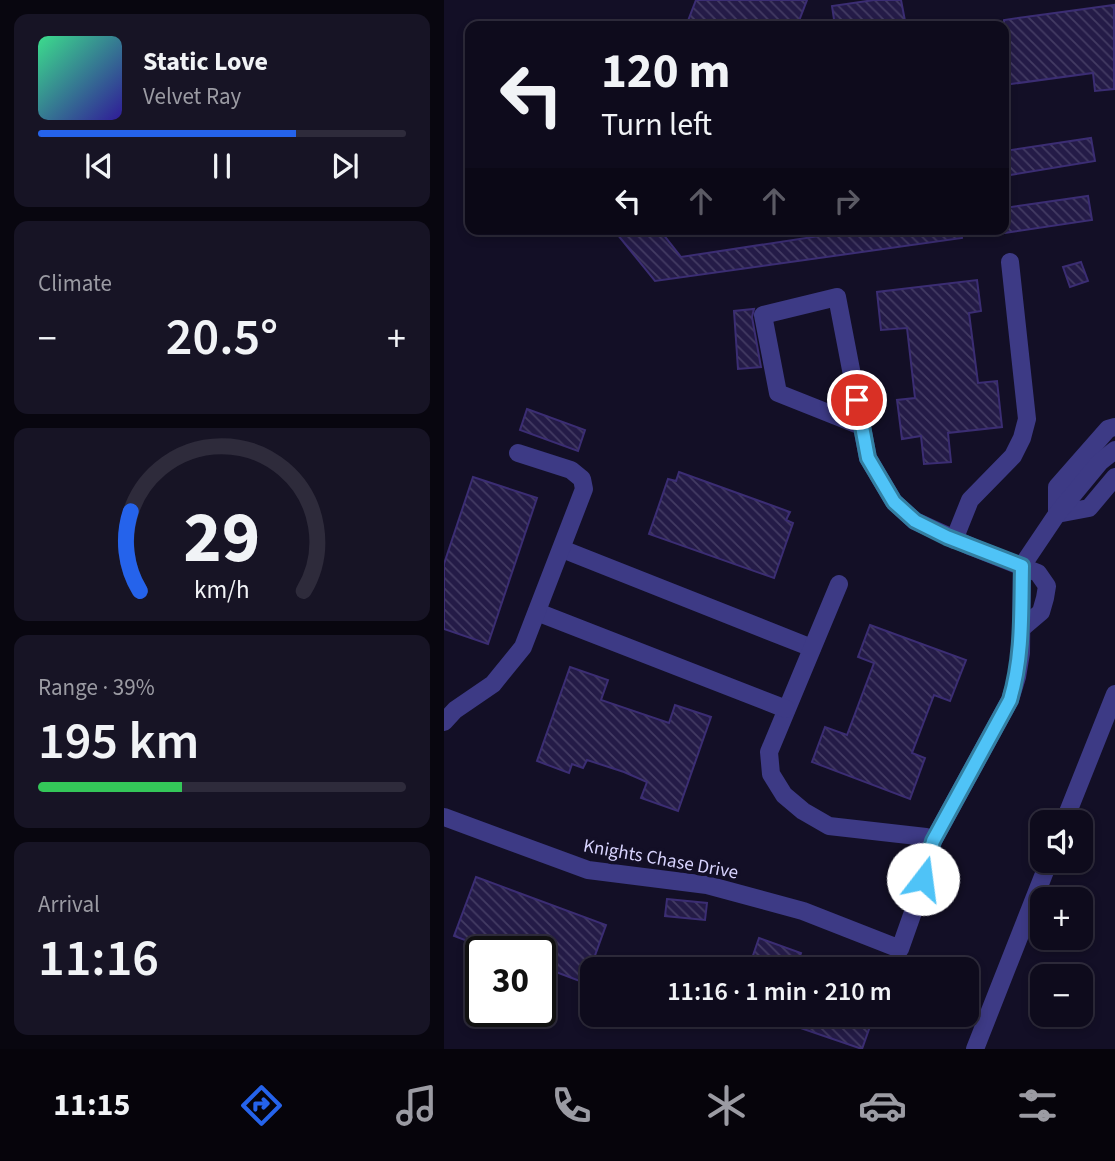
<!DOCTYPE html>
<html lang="en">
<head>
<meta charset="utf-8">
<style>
  :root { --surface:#0e0b1c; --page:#171425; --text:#f1f3f6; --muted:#9b9ba3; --line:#2e2b3b; --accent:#2563eb }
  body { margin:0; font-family:"Source Sans 3",sans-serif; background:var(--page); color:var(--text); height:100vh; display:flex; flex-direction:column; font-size:26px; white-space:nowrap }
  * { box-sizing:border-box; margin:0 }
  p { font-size:23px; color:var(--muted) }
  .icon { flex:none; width:38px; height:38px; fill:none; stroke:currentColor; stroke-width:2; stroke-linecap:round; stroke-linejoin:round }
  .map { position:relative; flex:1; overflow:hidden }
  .details { display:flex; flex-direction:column; gap:14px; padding:14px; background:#08060f; width:444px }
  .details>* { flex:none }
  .top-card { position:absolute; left:21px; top:21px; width:544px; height:214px; border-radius:14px; box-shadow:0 4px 10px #0003,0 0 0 2px var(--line); background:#0e0b1c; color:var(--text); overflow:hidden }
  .tools { position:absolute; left:586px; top:810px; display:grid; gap:14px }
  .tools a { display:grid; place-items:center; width:63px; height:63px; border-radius:14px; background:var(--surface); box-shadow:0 4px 10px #0003,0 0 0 2px var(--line); font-size:35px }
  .speed { position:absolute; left:21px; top:936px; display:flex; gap:14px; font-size:35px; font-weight:700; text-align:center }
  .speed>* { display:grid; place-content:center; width:91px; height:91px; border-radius:50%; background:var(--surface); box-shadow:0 4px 10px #0003,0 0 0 2px var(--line); line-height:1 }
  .speed .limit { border:4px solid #111; border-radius:10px; background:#fff; color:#111 }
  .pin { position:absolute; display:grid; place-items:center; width:60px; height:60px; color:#fff; margin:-30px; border:4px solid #fff; border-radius:50%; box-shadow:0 2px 7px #0007 }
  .me { position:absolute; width:77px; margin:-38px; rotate:15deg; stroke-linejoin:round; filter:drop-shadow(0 0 5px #0008) }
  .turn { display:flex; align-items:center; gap:24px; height:147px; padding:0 21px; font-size:32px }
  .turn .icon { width:91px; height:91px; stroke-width:2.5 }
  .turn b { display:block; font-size:49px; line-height:60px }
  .lanes { display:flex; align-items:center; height:66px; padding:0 21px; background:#0003; justify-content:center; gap:35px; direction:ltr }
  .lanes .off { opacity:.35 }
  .big { font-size:52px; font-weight:600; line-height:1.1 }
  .details .card { flex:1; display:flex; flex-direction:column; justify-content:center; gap:10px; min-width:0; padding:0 24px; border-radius:14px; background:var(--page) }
  .details .dial { align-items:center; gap:0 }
  .dial svg { height:182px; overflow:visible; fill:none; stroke:var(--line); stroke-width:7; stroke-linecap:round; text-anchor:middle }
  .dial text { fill:var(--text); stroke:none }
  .song { display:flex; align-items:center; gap:21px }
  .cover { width:84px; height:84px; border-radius:10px; background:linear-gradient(135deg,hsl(150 70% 55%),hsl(250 70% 35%)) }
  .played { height:7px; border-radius:4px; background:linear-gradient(90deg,var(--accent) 70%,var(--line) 70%) }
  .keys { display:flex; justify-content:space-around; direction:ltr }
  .heat { display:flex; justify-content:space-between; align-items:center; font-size:38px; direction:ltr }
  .charge { height:10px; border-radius:5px; background:linear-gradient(90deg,#34c759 39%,var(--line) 0) }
  .trip { position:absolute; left:136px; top:957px; width:399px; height:70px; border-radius:14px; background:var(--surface); box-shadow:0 4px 10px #0003,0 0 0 2px var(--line); font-weight:600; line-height:70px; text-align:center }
  .tab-bar { display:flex; height:112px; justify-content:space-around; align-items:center; background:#06040b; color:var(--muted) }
  .tab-bar .icon { width:49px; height:49px }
  .tab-bar .active { color:var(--accent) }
  .tab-bar b { font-size:32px; color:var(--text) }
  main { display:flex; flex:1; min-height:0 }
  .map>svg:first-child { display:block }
</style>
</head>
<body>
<main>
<section class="details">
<div class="card">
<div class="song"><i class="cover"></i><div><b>Static Love</b><p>Velvet Ray</p></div></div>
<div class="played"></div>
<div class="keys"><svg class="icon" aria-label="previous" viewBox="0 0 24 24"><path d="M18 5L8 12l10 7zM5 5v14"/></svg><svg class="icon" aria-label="pause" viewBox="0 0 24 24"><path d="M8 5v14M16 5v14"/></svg><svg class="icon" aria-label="next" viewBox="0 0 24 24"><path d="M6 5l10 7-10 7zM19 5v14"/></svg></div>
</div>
<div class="card"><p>Climate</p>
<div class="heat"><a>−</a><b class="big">20.5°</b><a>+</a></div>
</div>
<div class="card dial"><svg viewBox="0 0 100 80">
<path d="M14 69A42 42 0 1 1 86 69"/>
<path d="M14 69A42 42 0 0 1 10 34" stroke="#2563eb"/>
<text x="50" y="56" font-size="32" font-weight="700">29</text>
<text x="50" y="72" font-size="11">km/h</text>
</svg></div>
<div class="card"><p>Range · 39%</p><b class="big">195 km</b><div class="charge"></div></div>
<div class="card"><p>Arrival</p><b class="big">11:16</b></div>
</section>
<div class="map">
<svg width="671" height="1049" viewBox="0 0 671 1049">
  <defs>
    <pattern id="building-back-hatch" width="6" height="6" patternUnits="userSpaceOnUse" patternTransform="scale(1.75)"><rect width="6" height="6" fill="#241b47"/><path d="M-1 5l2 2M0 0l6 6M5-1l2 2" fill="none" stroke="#433b63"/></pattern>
  </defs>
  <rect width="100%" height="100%" fill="#130f26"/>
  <g fill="url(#building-back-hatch)" stroke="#3b2d73" stroke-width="2">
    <polygon points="252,0 363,0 353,26 337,21 336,26 242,26"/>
    <polygon points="430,0 457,0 462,26 391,26 388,6"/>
    <polygon points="670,5 670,89 651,91 649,73 560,85 560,20"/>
    <polygon points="647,138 651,161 560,176 560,151"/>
    <polygon points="644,196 648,220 560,233 560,208"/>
    <polygon points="169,229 215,229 237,257 421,229 517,229 518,238 211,281"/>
    <polygon points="637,262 644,281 626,287 619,267"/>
    <polygon points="533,280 537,311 525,313 534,383 553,381 558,427 504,433 507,462 480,464 477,436 458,439 453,400 471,398 463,328 437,330 433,292"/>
    <polygon points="310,309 308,317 317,367 294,369 290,311"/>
    <polygon points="83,409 141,430 134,451 76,430"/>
    <polygon points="235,472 346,512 342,520 349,523 330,578 205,534 224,479 232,481"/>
    <polygon points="29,477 93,498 44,644 0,629 0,564"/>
    <polygon points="426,625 522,660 506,701 490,695 468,753 481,758 466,799 368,762 381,727 403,735 430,663 414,657"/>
    <polygon points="126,667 164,680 157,700 225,723 231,705 267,717 234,811 197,798 203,782 180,772 143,760 139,768 128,764 125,773 93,761"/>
    <polygon points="32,877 162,925 141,983 96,966 96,952 53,952 10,936"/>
    <polygon points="223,899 263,903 261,920 221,916"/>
    <polygon points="315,938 357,953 351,970 304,970"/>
    <polygon points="325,1015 430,1015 418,1049 324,1017"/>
  </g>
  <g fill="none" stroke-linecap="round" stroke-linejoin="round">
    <g stroke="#3d3a85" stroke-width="18">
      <polyline points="417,426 334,393 319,315 393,297 424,458 450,502 471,521 528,547 594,573 603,586 601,598 597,612 577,629"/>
      <polyline points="613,514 613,487 664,429 671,427"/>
      <polyline points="613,514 645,508 671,477"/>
      <polyline points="510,540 526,500 569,456 578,438 583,419 566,262"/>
      <polyline points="118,549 368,648"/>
      <polyline points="395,584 325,752 327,774 340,795 359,811 385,826 482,837 489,841"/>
      <polyline points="93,612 342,709"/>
      <polyline points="0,722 11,710 49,684 79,647 140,489 138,479 127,470 74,453"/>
      <polyline points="0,817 144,870 263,885 359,911 456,949 474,898 489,841 566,700 573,677 577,653 578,566 613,514 656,462 671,450"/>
      <polyline points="620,822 671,694"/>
      <polyline points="531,1049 605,861"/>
    </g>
  </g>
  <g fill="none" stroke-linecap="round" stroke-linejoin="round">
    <defs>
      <path id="route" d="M 413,400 L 424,458 L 450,502 L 471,521 L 503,537 L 578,566 C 577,612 579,656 566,700 L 489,841 L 479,879"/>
    </defs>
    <use href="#route" stroke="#337fa1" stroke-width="18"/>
    <use href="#route" stroke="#4fc3f7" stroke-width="12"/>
  </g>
  <g text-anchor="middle" stroke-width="7" stroke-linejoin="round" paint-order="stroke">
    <g font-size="19" fill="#d9d4ff" stroke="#130f26">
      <text transform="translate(217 858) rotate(10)" y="7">Knights Chase Drive</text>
    </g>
  </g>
</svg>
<div class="tools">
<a><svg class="icon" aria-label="sound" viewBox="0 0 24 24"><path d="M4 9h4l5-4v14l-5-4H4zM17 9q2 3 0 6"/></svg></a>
<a>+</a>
<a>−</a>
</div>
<div class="speed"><div class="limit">30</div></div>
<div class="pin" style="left:413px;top:400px;background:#d93025"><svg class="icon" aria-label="arrive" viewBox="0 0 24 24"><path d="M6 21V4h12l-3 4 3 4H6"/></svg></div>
<svg class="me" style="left:479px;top:879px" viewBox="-20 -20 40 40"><circle r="19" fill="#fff"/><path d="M0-13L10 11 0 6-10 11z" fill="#4fc3f7"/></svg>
<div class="trip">11:16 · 1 min · 210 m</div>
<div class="top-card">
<div class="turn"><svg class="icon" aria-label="left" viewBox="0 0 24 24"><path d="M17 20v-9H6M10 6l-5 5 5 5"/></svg><div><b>120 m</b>Turn left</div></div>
<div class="lanes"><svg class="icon" aria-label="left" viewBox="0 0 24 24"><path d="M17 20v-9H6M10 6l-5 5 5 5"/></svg><svg class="icon off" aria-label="ahead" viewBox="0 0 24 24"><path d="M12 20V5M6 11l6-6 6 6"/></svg><svg class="icon off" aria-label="ahead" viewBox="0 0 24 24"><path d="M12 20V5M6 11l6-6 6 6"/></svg><svg class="icon off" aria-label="right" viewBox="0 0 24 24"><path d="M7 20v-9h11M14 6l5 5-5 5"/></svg></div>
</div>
</div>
</main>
<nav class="tab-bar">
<b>11:15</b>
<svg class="icon active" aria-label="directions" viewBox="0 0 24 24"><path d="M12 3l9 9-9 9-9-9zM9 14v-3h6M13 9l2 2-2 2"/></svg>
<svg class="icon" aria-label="music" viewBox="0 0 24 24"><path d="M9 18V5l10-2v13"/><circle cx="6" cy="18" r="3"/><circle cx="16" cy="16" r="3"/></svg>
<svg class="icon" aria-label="phone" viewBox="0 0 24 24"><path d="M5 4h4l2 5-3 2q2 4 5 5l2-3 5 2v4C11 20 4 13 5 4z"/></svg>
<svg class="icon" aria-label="climate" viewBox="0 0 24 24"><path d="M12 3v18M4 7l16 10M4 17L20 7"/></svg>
<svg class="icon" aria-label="car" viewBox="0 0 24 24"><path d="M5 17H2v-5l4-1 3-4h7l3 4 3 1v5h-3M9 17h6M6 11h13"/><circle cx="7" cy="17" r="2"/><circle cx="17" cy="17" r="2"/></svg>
<svg class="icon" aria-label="filters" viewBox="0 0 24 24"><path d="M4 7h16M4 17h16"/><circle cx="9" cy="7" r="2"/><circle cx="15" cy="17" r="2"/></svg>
</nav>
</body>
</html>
